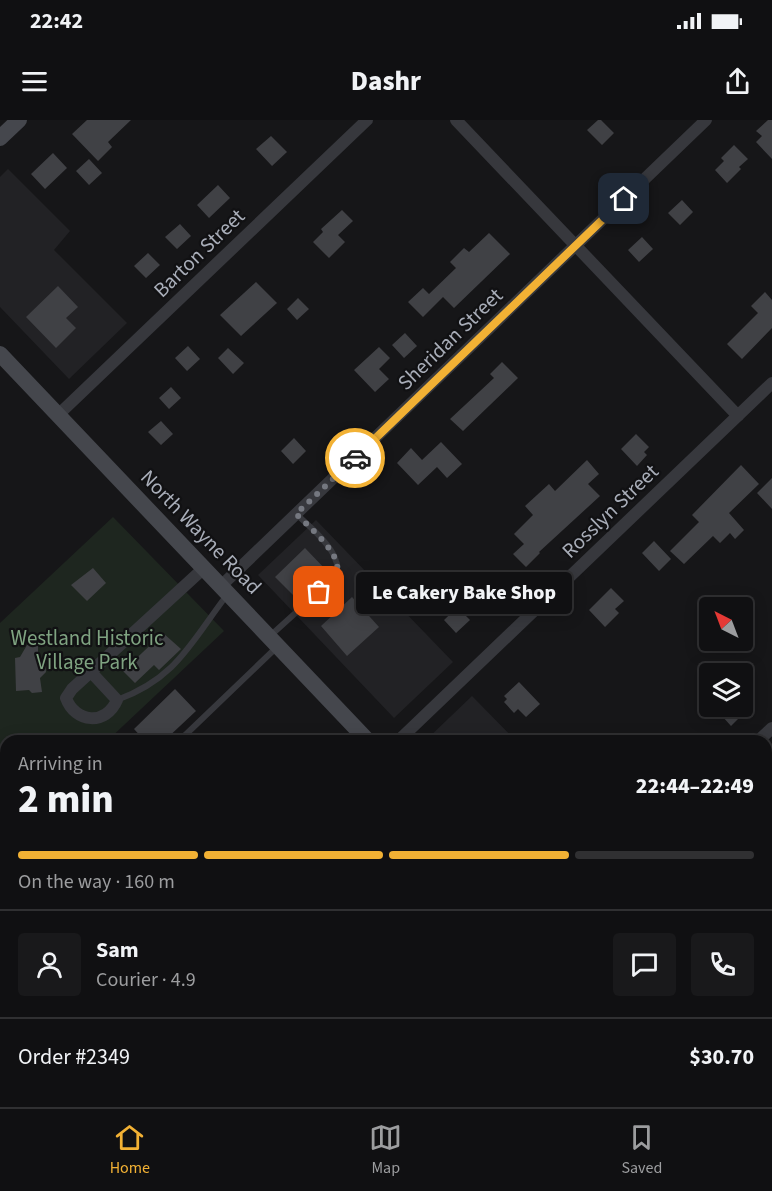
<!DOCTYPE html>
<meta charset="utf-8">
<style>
:root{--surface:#101012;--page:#19191b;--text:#f1f3f6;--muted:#9c9d9f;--line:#303032;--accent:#f2b134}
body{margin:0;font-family:"Source Sans 3",sans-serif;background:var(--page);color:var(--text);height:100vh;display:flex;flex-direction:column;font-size:22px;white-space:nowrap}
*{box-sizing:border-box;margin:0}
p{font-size:20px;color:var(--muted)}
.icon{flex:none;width:33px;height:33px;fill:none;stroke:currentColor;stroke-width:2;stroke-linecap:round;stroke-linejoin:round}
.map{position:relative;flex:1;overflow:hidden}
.panel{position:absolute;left:0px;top:615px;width:772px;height:372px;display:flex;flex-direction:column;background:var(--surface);border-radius:18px 18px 0 0;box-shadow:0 3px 15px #0003,0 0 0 2px var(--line)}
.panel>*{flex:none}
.needle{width:39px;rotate:318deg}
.controls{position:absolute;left:699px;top:477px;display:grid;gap:12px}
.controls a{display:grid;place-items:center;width:54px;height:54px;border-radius:6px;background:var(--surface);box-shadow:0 3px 15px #0003,0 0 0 2px var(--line);font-size:30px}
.pin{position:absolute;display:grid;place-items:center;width:51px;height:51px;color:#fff;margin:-26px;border-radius:12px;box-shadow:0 3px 9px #0006}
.courier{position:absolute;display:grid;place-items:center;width:60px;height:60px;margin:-30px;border:4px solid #f2b134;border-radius:50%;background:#fff;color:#222;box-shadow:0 2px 8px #0007}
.bubble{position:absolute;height:42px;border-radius:6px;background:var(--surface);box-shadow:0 3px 15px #0003,0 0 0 2px var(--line);font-size:20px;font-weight:800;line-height:42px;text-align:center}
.headline em{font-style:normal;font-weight:800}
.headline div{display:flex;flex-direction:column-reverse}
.headline{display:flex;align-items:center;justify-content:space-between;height:102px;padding:0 18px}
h1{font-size:39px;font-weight:800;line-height:45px}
.bar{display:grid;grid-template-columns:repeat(4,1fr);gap:9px 6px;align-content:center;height:72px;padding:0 18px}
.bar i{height:8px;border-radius:4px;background:var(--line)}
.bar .current{background:var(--accent)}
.bar p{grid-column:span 4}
.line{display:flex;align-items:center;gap:15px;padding:0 18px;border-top:2px solid var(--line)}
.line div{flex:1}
.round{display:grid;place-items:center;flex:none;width:63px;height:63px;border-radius:6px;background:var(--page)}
.status{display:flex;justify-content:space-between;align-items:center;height:42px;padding:0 30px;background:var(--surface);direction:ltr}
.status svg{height:16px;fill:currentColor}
header{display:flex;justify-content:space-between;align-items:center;height:78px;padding:0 18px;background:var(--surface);font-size:27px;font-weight:800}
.dock{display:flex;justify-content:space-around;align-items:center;height:84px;border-top:2px solid var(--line);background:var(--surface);font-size:16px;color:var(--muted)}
.dock a{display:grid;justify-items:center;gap:3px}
.dock .current{color:var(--accent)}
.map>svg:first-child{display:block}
.built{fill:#222225}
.green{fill:#1e261f}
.building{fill:#404145}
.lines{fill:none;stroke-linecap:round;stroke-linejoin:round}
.lane{stroke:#37383d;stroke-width:6}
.street{stroke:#37383d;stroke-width:12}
.secondary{stroke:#45474d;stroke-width:16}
.done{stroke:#757880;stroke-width:6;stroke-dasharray:0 10.8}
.route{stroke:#f2b134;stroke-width:8}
.labels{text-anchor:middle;stroke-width:4.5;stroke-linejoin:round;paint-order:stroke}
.street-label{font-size:21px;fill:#a8adb8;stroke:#111113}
.park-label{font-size:21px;fill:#7fa381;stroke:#111113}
</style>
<div class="status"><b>22:42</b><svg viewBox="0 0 49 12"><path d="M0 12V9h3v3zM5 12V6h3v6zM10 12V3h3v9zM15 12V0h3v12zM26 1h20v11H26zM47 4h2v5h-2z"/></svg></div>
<header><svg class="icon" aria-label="menu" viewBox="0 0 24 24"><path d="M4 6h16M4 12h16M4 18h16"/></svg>Dashr<svg class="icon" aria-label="share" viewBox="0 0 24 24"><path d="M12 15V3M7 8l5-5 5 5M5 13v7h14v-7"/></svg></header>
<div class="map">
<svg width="772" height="987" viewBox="0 0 772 987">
<rect width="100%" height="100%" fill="#161618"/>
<path class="built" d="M8,49L70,111L54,130L127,203L69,259L0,187V57Z
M316,400L453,542L394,598L258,455Z
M472,576L516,621H425Z
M772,929V987H755L749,981H766L767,935Z
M548,981H668L673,987H554Z"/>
<path class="green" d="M113,397L224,511L107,621H6V813L0,818V503Z"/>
<path class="building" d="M87,0H131L108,22L112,27L98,41L72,14Z
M598,0H601L614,13L602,25L587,10Z
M768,0H772V39L756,22L762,16L756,11Z
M271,16L287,32L272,46L256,29Z
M734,25L748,39L739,47L741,49L727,63L715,50L724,41L721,38Z
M53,33L67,48L45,69L31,54Z
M89,39L102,53L89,65L76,51Z
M218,65L230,78L209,98L197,85Z
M682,80L693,92L680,105L668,93Z
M342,90L353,101L338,115L345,122L329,138L313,122L323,112L321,109Z
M180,104L191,116L177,129L165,117Z
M489,113L510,134L454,188L443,177L423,197L408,182L423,168L429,174L456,148L450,142L464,128L469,132Z
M642,117L653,129L639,142L628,130Z
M148,133L160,145L146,158L134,146Z
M256,162L277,183L241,216L220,195Z
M58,166L78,187L66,198L76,208L56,228L26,197Z
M765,172L772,180V208L742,239L727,224L758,193L751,186Z
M298,178L309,189L297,200L287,189Z
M405,213L417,226L404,238L392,225Z
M188,226L200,239L187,251L175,238Z
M379,227L390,238L379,249L389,259L375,272L354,250Z
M228,228L244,243L233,254L218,238Z
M502,242L518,258L463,311L450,299L494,258L490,254Z
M171,267L181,278L169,289L159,278Z
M161,301L173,314L161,325L148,312Z
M636,314L649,327L644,332L647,335L637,346L621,329Z
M294,318L306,331L293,344L281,331Z
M441,322L462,344L447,358L437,347L418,365L397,343L411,328L422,340Z
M587,340L599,354L588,364L600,376L539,432L540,433L526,447L513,434L524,424L514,414L533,395L525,386L549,364L555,371Z
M741,345L759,364L729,393L744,410L735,419L730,413L720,423L713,416L684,444L670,431L699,402L692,395Z
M772,358V389L757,373Z
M654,421L671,439L659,451L642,433Z
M305,428L328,452L298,480L275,457Z
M93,448L106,463L87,481L71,465Z
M477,458L491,472L466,496L470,500L456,513L444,500L465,480L460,474Z
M611,468L624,481L615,489L619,493L605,507L589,490Z
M352,477L379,507L347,536L321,506Z
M163,513L181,529L159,550L154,545L135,563L123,551Z
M38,523V536L45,543L46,552L40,558L42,572L32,573L29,570L16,571L15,538L20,537L27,525Z
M519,562L540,584L526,597L518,589L514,593L504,582L507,579L504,576Z
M175,569L196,591L164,621H145L134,609Z
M713,586H751L731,606Z"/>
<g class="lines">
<path class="lane" d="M270,516L333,459C336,453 339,447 336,441C332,425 308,405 296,394
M117,580C177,558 191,522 227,475
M179,621L278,526
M570,987L576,981"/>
<path class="street" d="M456,0L738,296
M58,295L367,0
M221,466L706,0
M91,552L117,580C106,606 75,603 66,578L72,569L204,448
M398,621L772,263
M758,621L772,608
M766,921L772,916
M0,927L6,934
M51,981L57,987
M378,981L384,987
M362,987L368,981"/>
<path class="secondary" d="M0,18L19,0
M0,234L368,621
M705,981L711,987"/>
</g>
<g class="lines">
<path class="done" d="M319,472C325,467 335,460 337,451C341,433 308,406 296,394L355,338"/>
<path class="route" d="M355,338L624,79"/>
</g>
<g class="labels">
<g class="street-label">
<text transform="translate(199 133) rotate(-44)" y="7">Barton Street</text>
<text transform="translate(450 219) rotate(-44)" y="7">Sheridan Street</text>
<text transform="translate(610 391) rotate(-44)" y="7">Rosslyn Street</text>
<text transform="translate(201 412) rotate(46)" y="7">North Wayne Road</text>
</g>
<g class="park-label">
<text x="87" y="525">Westland Historic<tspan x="87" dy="24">Village Park</tspan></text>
</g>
</g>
</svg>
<div class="controls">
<a><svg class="needle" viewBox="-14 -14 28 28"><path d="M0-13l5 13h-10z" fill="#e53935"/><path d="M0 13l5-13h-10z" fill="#9c9d9f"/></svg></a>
<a><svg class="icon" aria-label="layers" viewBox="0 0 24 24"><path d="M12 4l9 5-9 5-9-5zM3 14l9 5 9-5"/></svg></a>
</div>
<div class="pin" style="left:319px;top:472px;background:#ea580c"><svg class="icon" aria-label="bag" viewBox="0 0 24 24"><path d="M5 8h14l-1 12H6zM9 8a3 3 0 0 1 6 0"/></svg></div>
<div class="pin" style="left:624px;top:79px;background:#1f2937"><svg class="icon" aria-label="home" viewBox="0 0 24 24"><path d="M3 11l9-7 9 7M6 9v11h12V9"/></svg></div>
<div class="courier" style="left:355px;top:338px"><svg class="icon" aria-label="car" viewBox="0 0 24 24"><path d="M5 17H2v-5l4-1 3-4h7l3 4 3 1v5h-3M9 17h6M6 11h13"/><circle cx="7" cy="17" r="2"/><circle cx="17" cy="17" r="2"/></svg></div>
<div class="bubble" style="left:356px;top:452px;width:216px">Le Cakery Bake Shop</div>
<section class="panel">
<div class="headline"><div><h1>2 min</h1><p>Arriving in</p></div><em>22:44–22:49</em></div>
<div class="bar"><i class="current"></i><i class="current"></i><i class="current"></i><i></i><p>On the way · 160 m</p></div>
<div class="line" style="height:108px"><a class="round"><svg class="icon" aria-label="person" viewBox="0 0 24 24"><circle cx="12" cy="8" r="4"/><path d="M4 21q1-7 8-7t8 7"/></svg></a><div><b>Sam</b><p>Courier · 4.9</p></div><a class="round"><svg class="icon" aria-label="chat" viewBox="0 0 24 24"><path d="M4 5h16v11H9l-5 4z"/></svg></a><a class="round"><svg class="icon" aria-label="phone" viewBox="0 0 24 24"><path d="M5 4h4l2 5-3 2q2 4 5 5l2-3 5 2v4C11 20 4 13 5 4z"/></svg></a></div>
<div class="line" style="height:78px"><div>Order #2349</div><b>$30.70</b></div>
</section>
</div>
<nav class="dock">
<a class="current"><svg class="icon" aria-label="home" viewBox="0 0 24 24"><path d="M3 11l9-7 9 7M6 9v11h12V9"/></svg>Home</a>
<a><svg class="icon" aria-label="map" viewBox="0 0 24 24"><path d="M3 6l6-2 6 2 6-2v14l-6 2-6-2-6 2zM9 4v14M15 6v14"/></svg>Map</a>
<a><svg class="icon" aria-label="saved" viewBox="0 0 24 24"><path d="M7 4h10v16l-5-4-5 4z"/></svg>Saved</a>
</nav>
